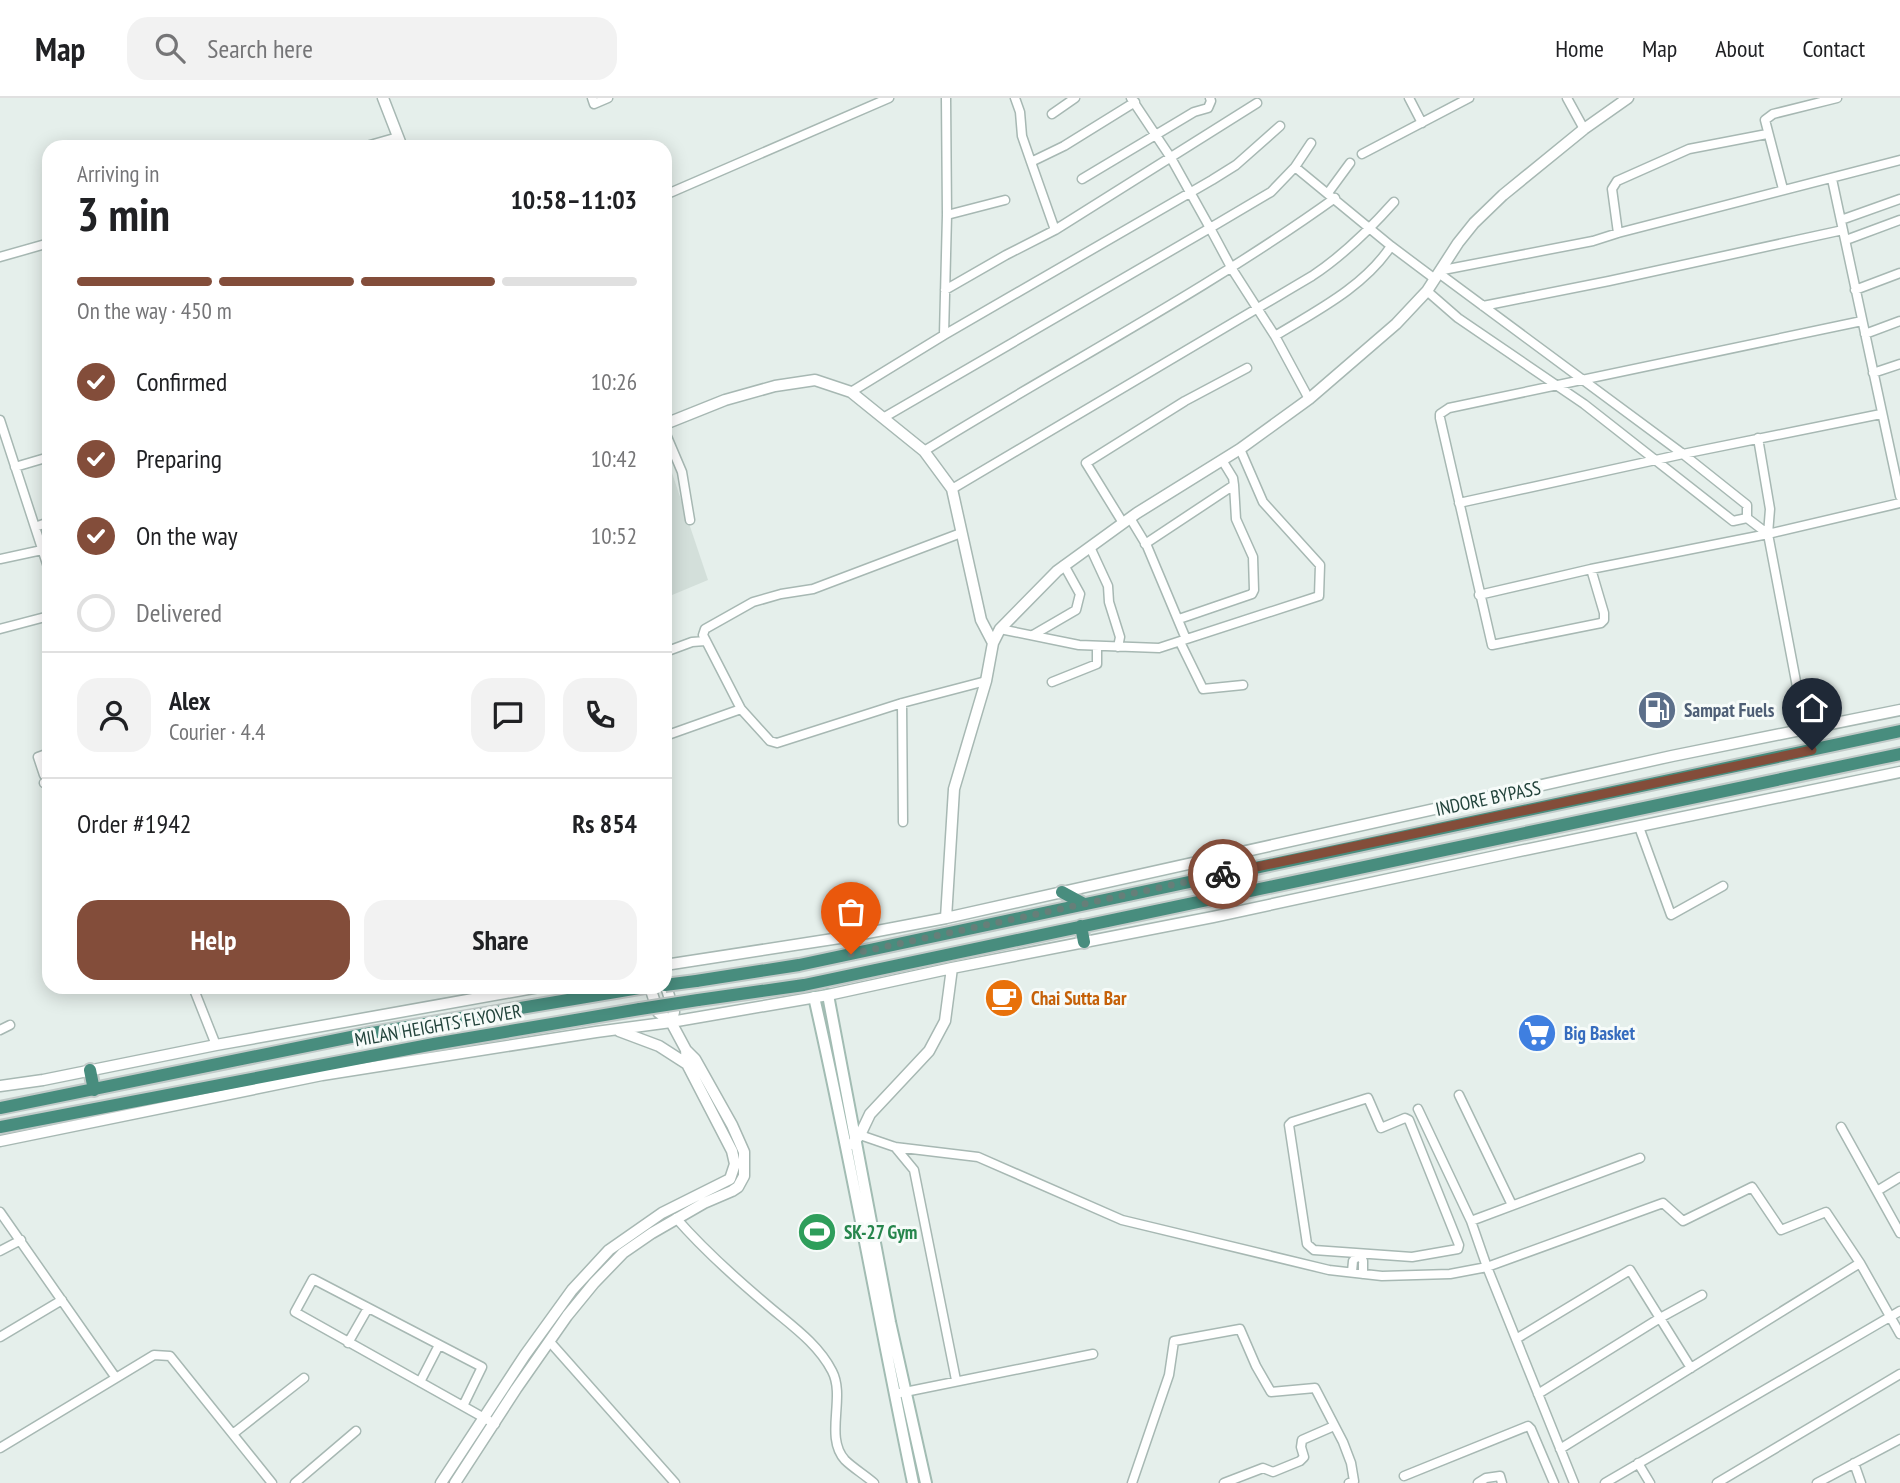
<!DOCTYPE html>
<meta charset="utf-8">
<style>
:root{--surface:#fff;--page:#f2f2f2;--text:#202124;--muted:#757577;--line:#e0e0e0;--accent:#834d3a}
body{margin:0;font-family:"PT Sans Narrow",sans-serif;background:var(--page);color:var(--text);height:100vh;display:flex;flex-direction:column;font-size:26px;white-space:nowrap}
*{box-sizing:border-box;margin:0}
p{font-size:23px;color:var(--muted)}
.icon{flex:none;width:38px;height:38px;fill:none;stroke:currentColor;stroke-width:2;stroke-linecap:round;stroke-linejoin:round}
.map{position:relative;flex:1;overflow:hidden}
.details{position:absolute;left:42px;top:42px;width:630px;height:854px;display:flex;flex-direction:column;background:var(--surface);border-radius:21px;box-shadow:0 4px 18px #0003}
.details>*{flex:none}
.pin{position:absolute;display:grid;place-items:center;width:60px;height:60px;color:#fff;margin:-72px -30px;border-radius:50% 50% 50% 0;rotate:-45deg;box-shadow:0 0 7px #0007}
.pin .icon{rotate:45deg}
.courier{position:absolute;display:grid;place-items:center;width:70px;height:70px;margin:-35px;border:5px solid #834d3a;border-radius:50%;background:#fff;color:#222;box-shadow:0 2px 9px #0007}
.overview em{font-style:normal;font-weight:700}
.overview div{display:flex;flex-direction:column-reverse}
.overview{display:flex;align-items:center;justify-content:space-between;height:119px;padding:0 35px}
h1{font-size:46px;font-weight:700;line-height:52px}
.bar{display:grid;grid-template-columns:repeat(4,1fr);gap:10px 7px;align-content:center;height:84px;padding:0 35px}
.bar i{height:9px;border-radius:5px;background:var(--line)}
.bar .active{background:var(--accent)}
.bar p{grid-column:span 4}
.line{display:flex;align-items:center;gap:18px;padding:0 35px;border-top:2px solid var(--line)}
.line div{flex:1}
.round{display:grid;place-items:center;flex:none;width:74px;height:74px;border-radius:21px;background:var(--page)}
ol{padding:0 35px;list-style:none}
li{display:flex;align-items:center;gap:21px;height:77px}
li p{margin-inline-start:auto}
li .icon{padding:7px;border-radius:50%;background:var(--accent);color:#fff;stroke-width:4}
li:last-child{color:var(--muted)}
li i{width:38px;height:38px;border:4px solid var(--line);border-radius:50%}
.cta{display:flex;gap:14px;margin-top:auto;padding:14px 35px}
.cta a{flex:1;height:80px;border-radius:21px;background:var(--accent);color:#fff;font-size:28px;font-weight:700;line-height:80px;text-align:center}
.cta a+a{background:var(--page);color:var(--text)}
header{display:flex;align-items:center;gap:42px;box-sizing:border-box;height:98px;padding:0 35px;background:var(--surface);border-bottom:2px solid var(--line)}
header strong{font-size:33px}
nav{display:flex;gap:38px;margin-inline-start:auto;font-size:24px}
.search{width:490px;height:63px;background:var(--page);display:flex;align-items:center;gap:18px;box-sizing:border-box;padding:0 24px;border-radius:21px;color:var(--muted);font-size:26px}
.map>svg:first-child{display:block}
.built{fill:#d3dfda}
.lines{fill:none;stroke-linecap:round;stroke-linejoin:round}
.minor-casing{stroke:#a7b8b3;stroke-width:11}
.tertiary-casing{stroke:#a7b8b3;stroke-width:13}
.secondary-casing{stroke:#a2bcb3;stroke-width:14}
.trunk-casing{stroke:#c1cac8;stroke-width:16}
.minor{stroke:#fff;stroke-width:8}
.tertiary{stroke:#fff;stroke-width:10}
.secondary{stroke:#fff;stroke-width:10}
.trunk{stroke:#488d7e;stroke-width:12}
.trunk-bridge-casing{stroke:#c1cac8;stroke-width:16;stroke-linecap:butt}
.trunk-bridge{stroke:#488d7e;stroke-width:12}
.done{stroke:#667f79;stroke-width:7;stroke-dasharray:0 12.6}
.route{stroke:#834d3a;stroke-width:9}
.labels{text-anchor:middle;stroke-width:6;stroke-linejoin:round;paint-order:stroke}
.service-label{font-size:19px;font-weight:bold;fill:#4e5e75;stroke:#f6fbf9;text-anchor:start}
.street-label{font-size:19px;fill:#22433b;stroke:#f6fbf9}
.food-label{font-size:19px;font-weight:bold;fill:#c56008;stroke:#f6fbf9;text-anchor:start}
.shop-label{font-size:19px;font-weight:bold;fill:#366cbe;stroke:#f6fbf9;text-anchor:start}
.leisure-label{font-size:19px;font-weight:bold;fill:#27864d;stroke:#f6fbf9;text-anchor:start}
</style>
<header>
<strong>Map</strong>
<div class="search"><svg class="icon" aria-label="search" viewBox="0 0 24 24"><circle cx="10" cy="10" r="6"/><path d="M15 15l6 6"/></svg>Search here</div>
<nav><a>Home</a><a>Map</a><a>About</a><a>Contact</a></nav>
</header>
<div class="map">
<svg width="1900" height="1385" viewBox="0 0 1900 1385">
<rect width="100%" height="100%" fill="#e5efeb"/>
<path class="built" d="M665,354L708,482L665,500Z"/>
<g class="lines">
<g class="minor-casing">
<path id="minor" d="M592,0L594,6L608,0
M1015,0L1020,14L1022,38L1031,64
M1131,0L1171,60L1210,130L1271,94L1295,69L1391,148
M1409,0L1422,25
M1567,0L1584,31
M1052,16L1075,0
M363,49L398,39
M1362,56L1469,0
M1295,69L1311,45
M1082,81L1194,14L1208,10L1211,3L1210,0
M1832,81L1900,398
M1783,91L1765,22L1773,16L1837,0
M1328,95L1350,65
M665,97L889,0
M947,117L1005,102
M1841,122L1900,101
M1055,132L1031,64L1064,48L1135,4
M1618,135L1612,91L1617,83L1689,51L1767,36
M1846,142L1900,122
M0,159L49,145
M1443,172L1593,143L1618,135L1900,62
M1440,176L1683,356L1747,407V420
M945,192L1006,157L1055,132L1257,5
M1855,192L1900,175
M1427,193L1458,220L1584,306L1733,423L1747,420
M1483,208L1609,183L1843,132
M1865,236L1900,223
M944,237L1212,82L1236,67L1280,28
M1275,238C1316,213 1364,189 1391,148L1435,181
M1873,275L1900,266
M851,294L944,237L947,117L946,0
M883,320L1210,130L1232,171L1275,238L1309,301
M0,322L49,472
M665,334L682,374L690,422
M924,353C1061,268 1204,194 1335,100
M1222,362L1233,380L1234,387
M15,369L49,359
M952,391L1312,178C1344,157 1369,132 1394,104
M1459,405L1683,356L1881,316
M1130,420L1147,448L1186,541
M1747,420L1768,436L1805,631
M1123,425L1086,365L1185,303L1247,270
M35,429L49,424
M961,435L813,491L781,496L753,504L705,531L703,537L741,611L770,643L777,645L902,605L986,583
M1768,436L1900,405
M1145,446L1234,387L1236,421L1253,459L1254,492L1252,496L1179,521
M1090,449L1108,488L1109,504L1120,539L1118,549
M0,461L42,452
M1591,471L1604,515V522L1601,525L1492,547L1440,320V316L1449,310L1862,223
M1479,497L1591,471L1768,436L1770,411L1758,340
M0,531L49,518
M1000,531L1079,547L1159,550L1319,498L1320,467L1263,404L1240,351
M1033,537L1076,512L1080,496L1064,467
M1180,544L1203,591L1243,587
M665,554L692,544L705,543
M1052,584L1097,566V548
M902,605L903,724
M665,638L741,611
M44,677L38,659L49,655
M44,685L49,684
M1639,729L1671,817L1723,788
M193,889L216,947
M0,932L10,927
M1459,997L1512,1107
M1368,1000L1381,1030L1405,1020L1409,1022L1459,1147L1458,1151L1412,1159L1314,1152L1307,1146L1289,1027L1292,1024Z
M1418,1011L1471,1123L1487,1169L1574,1385
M1841,1029L1900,1135
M860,1037L895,1049L978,1059L1122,1122L1329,1172L1382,1178L1450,1176L1487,1169L1663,1105L1683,1123L1752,1089L1781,1132L1826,1114L1860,1165L1900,1236
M895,1049L914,1072L956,1282
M1877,1093L1900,1079
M0,1114L116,1280L154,1257L170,1258L272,1385
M676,1120C703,1151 733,1178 765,1205C789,1226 817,1244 832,1273C846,1299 824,1339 845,1362C853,1370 865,1377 874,1385
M1471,1123L1640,1060
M0,1153L21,1142
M1352,1174L1353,1163L1359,1156L1363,1163V1176
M0,1239L62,1202
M1516,1241L1630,1172L1691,1270
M550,1244L675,1385
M348,1245L368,1210
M420,1284L439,1247
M900,1295L1093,1256
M1538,1296L1660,1220L1702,1197
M463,1308L482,1269L313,1181L295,1214L495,1326
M234,1335L304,1280
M0,1350L116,1280
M1560,1351L1860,1165
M1638,1365L1650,1385
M1854,1365L1861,1385
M1404,1378L1528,1328L1531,1331L1554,1385
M295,1385L356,1333
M1132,1385L1169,1277L1174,1243L1240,1231L1256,1268L1271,1294L1315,1290L1343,1344L1351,1365L1354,1383L1349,1385
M1224,1385L1263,1370L1273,1374L1300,1363L1304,1359L1301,1349L1302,1342L1334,1328
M1478,1385L1486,1380L1500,1378L1502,1385
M1605,1385L1900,1213
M1717,1385L1900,1276
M1817,1385L1900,1341"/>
</g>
<g class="tertiary-casing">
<path id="tertiary" d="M383,0L402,49
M665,326L725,302L775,288L815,282L851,294L924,353L952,391L981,522L993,545
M946,820L954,691L986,583L993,545L1000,531L1057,473L1137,415L1240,351L1309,301L1396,226L1427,193L1458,145L1474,125L1503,97L1584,31L1628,0
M665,867L846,839L946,820L1672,658L1900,612
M665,885L674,914L671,924
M619,933L659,948L687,966
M0,988L43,982L216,947L539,889
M0,1043L322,977L596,934L671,924L828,897L952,870L1213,819L1510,755L1900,674
M852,1046L860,1037L870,1016L929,953L945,923L952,870
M441,1385L525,1257L572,1192L609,1152L662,1115L730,1081L735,1066L732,1053L687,966L686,952
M455,1385L516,1291L567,1218L594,1185L623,1155L652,1135L704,1105L732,1093L738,1089L744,1078V1054L732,1027L695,961L686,952L671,924L658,914L650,889"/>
</g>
<g class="secondary-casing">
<path id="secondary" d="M828,897L890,1224L926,1385
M814,899C851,1060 879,1223 913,1385"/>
</g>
<g class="trunk-casing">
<path id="trunk" d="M1062,794L1084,806
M1081,828L1084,844
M696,883L799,867L1900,633
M698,902L804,887L1900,656
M90,972L94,992
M0,1010L366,936L645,889
M0,1029L434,946L640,911"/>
</g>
<use href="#minor" class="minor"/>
<use href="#tertiary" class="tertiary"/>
<use href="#secondary" class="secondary"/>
<use href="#trunk" class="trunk"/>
<g class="trunk-bridge-casing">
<path id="trunk-bridge" d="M665,887L696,883
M640,911L698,902"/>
</g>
<use href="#trunk-bridge" class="trunk-bridge"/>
</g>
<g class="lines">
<path class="done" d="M851,856L1223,776"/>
<path class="route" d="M1223,776L1812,652"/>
</g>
<defs>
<g id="fuel-disc" transform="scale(2.0125)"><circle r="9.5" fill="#5c6f8a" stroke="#f6fbf9"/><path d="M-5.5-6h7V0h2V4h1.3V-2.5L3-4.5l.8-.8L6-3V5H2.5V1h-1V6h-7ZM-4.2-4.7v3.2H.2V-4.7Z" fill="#fff"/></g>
<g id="cafe-disc" transform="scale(2.0125)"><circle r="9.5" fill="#e8710a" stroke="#f6fbf9"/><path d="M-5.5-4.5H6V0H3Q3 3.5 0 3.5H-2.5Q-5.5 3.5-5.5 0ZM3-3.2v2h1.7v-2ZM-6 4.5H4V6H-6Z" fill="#fff"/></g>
<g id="supermarket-disc" transform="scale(2.0125)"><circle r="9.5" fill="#3f7fe0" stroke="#f6fbf9"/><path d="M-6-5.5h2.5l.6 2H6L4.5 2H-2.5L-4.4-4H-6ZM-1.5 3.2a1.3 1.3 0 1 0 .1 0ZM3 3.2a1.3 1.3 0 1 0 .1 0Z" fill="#fff"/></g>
<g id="stadium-disc" transform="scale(2.0125)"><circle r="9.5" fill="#2e9e5b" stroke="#f6fbf9"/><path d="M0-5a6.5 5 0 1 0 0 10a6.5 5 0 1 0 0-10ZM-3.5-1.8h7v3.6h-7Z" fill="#fff"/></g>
</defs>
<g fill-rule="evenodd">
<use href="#fuel-disc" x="1657" y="612"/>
<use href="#cafe-disc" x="1004" y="900"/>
<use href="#supermarket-disc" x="1537" y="935"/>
<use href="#stadium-disc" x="817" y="1134"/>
</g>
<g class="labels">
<g class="service-label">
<text x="1684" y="619">Sampat Fuels</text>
</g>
<g class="street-label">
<text transform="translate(1488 700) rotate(-12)" y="7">INDORE BYPASS</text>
<text transform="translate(438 927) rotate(-10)" y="7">MILAN HEIGHTS FLYOVER</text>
</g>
<g class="food-label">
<text x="1031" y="907">Chai Sutta Bar</text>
</g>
<g class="shop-label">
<text x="1564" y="942">Big Basket</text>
</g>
<g class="leisure-label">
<text x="844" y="1141">SK-27 Gym</text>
</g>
</g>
</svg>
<div class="pin" style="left:851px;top:856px;background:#ea580c"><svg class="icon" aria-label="bag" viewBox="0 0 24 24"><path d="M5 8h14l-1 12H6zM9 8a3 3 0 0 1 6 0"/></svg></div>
<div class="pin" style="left:1812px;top:652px;background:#1f2937"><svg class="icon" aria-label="home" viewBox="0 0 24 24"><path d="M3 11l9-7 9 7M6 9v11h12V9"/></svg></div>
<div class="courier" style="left:1223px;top:776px"><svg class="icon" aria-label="bike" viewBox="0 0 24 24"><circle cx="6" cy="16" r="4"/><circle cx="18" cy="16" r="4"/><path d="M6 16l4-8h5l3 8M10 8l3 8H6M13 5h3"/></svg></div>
<section class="details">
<div class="overview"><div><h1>3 min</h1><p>Arriving in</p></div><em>10:58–11:03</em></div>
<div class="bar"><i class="active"></i><i class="active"></i><i class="active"></i><i></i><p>On the way · 450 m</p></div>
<ol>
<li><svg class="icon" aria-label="check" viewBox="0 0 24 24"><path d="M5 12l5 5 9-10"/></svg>Confirmed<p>10:26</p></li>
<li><svg class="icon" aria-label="check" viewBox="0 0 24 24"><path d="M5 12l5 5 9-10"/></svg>Preparing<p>10:42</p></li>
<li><svg class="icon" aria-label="check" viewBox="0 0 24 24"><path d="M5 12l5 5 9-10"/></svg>On the way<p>10:52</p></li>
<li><i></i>Delivered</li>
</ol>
<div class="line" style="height:126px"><a class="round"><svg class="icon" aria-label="person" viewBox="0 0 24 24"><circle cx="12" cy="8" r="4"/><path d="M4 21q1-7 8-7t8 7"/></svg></a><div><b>Alex</b><p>Courier · 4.4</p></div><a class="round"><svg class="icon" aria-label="chat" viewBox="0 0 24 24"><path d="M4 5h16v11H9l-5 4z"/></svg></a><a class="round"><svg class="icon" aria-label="phone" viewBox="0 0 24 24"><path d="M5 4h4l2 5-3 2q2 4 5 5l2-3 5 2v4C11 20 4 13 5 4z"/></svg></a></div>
<div class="line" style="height:91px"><div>Order #1942</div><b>Rs 854</b></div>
<div class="cta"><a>Help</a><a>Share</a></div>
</section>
</div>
